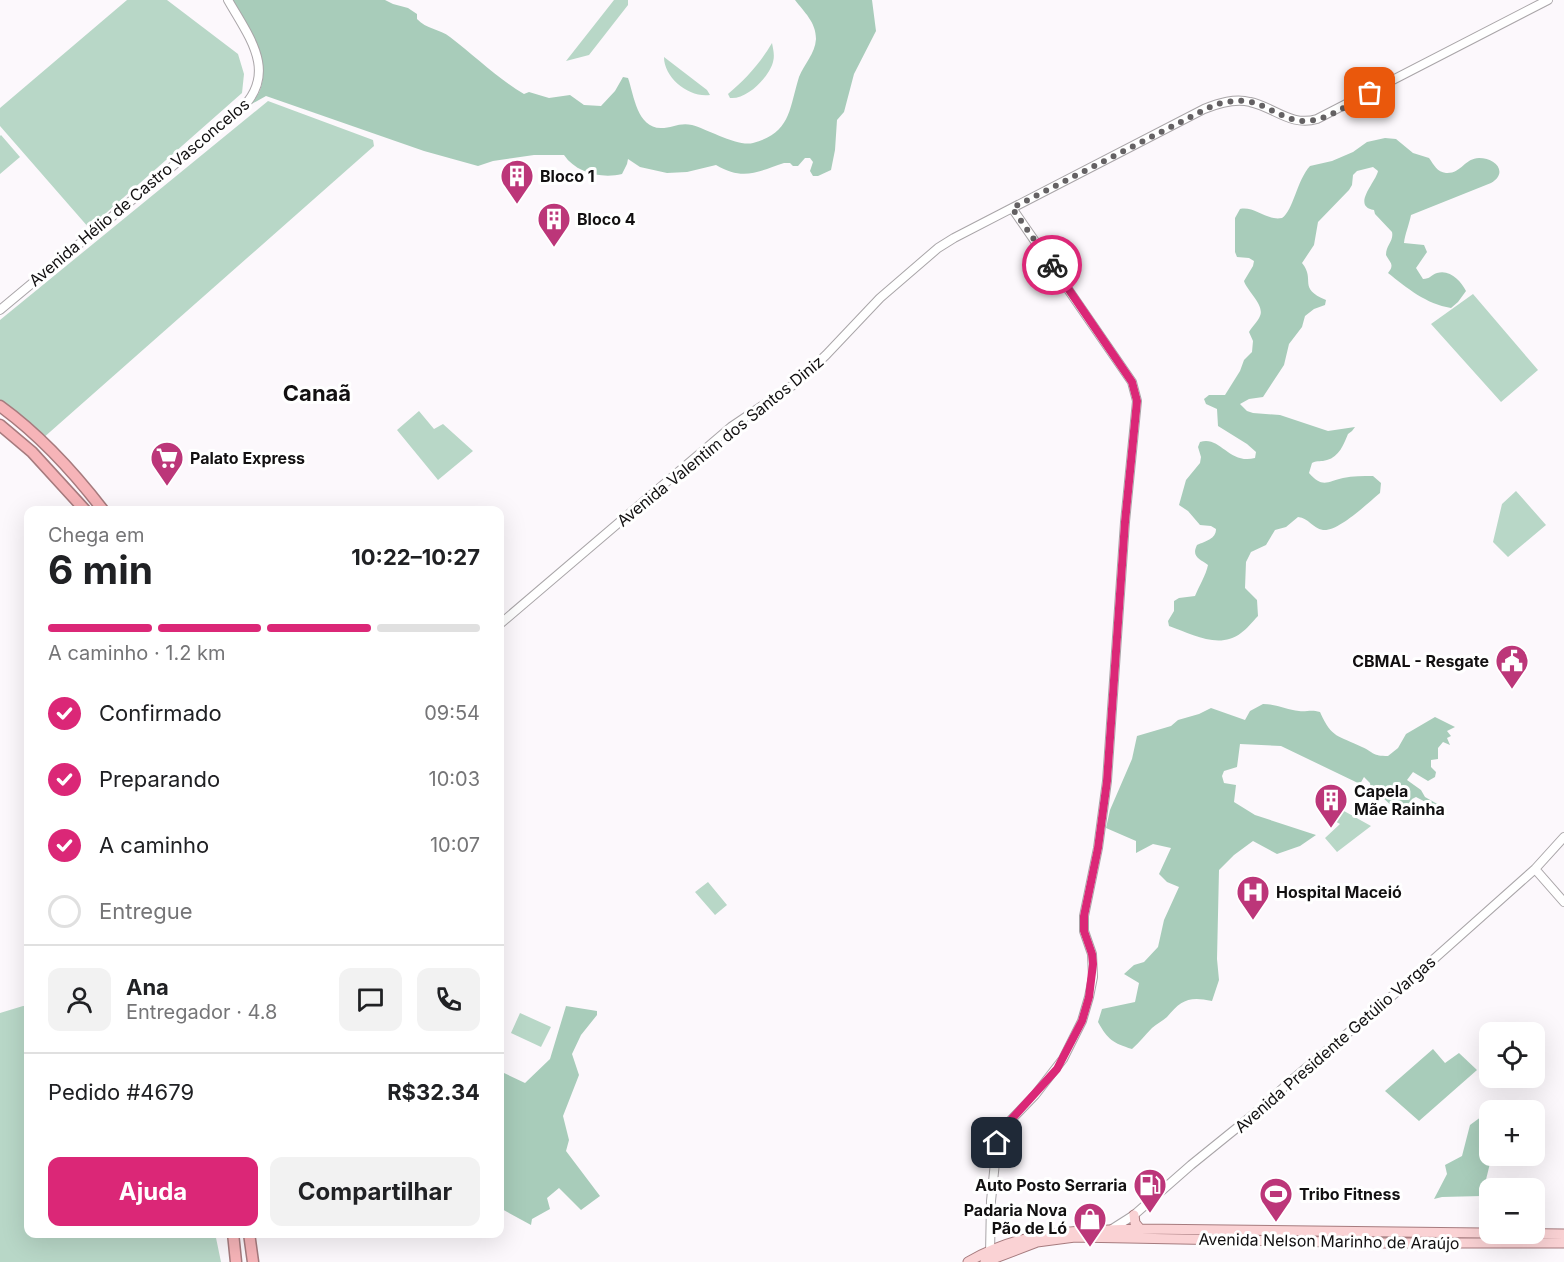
<!DOCTYPE html>
<html lang="pt">
<meta charset="utf-8">
<style>
:root{--surface:#fff;--page:#f2f2f2;--text:#202124;--muted:#757577;--line:#e0e0e0;--accent:#db2777}
body{margin:0;font-family:Inter,sans-serif;background:var(--page);color:var(--text);height:100vh;display:flex;flex-direction:column;font-size:22px;white-space:nowrap}
*{box-sizing:border-box;margin:0}
p{font-size:20px;color:var(--muted)}
.icon{flex:none;width:33px;height:33px;fill:none;stroke:currentColor;stroke-width:2;stroke-linecap:round;stroke-linejoin:round}
.map{position:relative;flex:1;overflow:hidden}
.panel{position:absolute;left:24px;top:506px;width:480px;height:732px;display:flex;flex-direction:column;background:var(--surface);border-radius:12px;box-shadow:0 6px 24px #0002}
.panel>*{flex:none}
.tools{position:absolute;left:1479px;top:1022px;display:grid;gap:12px}
.tools a{display:grid;place-items:center;width:66px;height:66px;border-radius:12px;background:var(--surface);box-shadow:0 6px 24px #0002;font-size:30px}
.pin{position:absolute;display:grid;place-items:center;width:51px;height:51px;color:#fff;margin:-26px;border-radius:12px;box-shadow:0 3px 9px #0006}
.courier{position:absolute;display:grid;place-items:center;width:60px;height:60px;margin:-30px;border:4px solid #db2777;border-radius:50%;background:#fff;color:#222;box-shadow:0 2px 8px #0007}
.overview em{font-style:normal;font-weight:700}
.overview div{display:flex;flex-direction:column-reverse}
.overview{display:flex;align-items:center;justify-content:space-between;height:102px;padding:0 24px}
h1{font-size:39px;font-weight:700;line-height:45px}
.bar{display:grid;grid-template-columns:repeat(4,1fr);gap:9px 6px;align-content:center;height:72px;padding:0 24px}
.bar i{height:8px;border-radius:4px;background:var(--line)}
.bar .selected{background:var(--accent)}
.bar p{grid-column:span 4}
.line{display:flex;align-items:center;gap:15px;padding:0 24px;border-top:2px solid var(--line)}
.line div{flex:1}
.round{display:grid;place-items:center;flex:none;width:63px;height:63px;border-radius:12px;background:var(--page)}
ol{padding:0 24px;list-style:none}
li{display:flex;align-items:center;gap:18px;height:66px}
li p{margin-inline-start:auto}
li .icon{padding:6px;border-radius:50%;background:var(--accent);color:#fff;stroke-width:4}
li:last-child{color:var(--muted)}
li i{width:33px;height:33px;border:3px solid var(--line);border-radius:50%}
.button{display:flex;gap:12px;margin-top:auto;padding:12px 24px}
.button a{flex:1;height:69px;border-radius:12px;background:var(--accent);color:#fff;font-size:24px;font-weight:700;line-height:69px;text-align:center}
.button a+a{background:var(--page);color:var(--text)}
.map>svg:first-child{display:block}
.green{fill:#b8d7c7}
.forest{fill:#a8ccba}
.lines{fill:none;stroke-linecap:round;stroke-linejoin:round}
.minor-casing{stroke:#a9a5a8;stroke-width:10}
.major-casing{stroke:#a67b7e;stroke-width:11}
.highway-casing{stroke:#a67b7e;stroke-width:13}
.minor{stroke:#fff;stroke-width:8}
.major{stroke:#fad2d4;stroke-width:9}
.highway{stroke:#f6b4b8;stroke-width:10}
.done{stroke:#646163;stroke-width:6;stroke-dasharray:0 10.8}
.route{stroke:#db2777;stroke-width:8}
.labels{text-anchor:middle;stroke-width:6;stroke-linejoin:round;paint-order:stroke}
.poi-label{font-size:16px;font-weight:bold;fill:#121011;stroke:#fff;text-anchor:start}
.street-label{font-size:16px;fill:#121011;stroke:#fff}
.district-label{font-size:22px;font-weight:bold;fill:#121011;stroke:#fff}
</style>
<div class="map">
<svg width="1564" height="1262" viewBox="0 0 1564 1262">
<rect width="100%" height="100%" fill="#fcf8fc"/>
<path class="green" d="M127,0H167L238,54L244,74L242,93L89,228L0,126V108Z
M614,0H628V5L589,55L566,61Z
M772,43C773,49 775,55 773,62C769,77 747,100 730,98L728,94C746,79 761,62 772,43Z
M664,57L707,90L710,95C689,98 664,78 664,57Z
M268,101L373,140L374,146L42,439L0,405V320Z
M1,135L20,157L0,174V136Z
M1473,294L1538,370L1501,402L1431,324Z
M419,411L434,429L443,424L473,451L438,480L397,430Z
M1516,491L1546,525L1508,557L1493,542L1502,504Z
M1335,806L1371,826L1337,852L1325,838L1340,824L1331,819Z
M708,882L727,905L715,915L695,892Z
M23,1006H28V1233H215L221,1262H0V1013Z
M520,1013L551,1027L541,1047L511,1033Z
M1275,1234L1428,1236L1431,1240L1277,1237Z"/>
<path class="forest" d="M230,0H385L393,4L408,8L417,14V19C426,29 440,29 450,37C475,56 497,78 524,94L529,92L549,98L570,95L584,105L601,106L615,91L623,77L628,78C634,95 637,128 661,128C672,128 680,122 692,125C707,129 738,147 753,143C791,133 789,109 799,77C804,64 815,54 816,39C816,22 804,12 795,0H872L876,31L854,74L844,112L837,120L835,150L831,170L818,176H813L810,171L813,162L810,158H805L798,166H793L790,163H784C757,172 743,181 716,165L687,172L667,173L640,167L628,159L627,164L622,174C602,179 576,173 564,155H534L493,161L478,166L424,151L266,96L248,106C283,77 247,30 230,0Z
M1385,138L1396,139L1413,153L1429,158C1434,165 1437,172 1446,173C1461,174 1465,158 1479,158C1495,158 1509,172 1491,183L1411,215C1409,225 1405,234 1404,243L1424,245L1427,252L1416,268L1423,279C1430,279 1431,275 1437,273C1450,269 1461,281 1466,291L1458,302L1451,308C1426,304 1407,288 1388,273C1395,264 1390,263 1386,255C1386,245 1394,241 1392,232L1375,214L1374,210C1351,206 1376,182 1378,171L1373,167L1357,171L1353,175L1352,185L1349,190L1318,222L1314,245L1302,263C1316,280 1297,288 1326,300L1325,305L1314,309L1305,316L1302,327L1289,344L1284,365L1263,397L1249,399L1240,404L1247,411L1253,413L1280,415L1328,431L1355,427L1352,431L1348,434C1344,444 1339,457 1327,460C1321,462 1318,460 1312,463L1309,473C1322,488 1327,482 1343,478C1353,476 1363,476 1373,476L1381,483L1380,493C1368,503 1338,532 1323,530C1312,528 1309,518 1298,517L1286,527L1275,530L1266,545L1251,552L1246,562L1245,588L1257,600L1258,616C1252,622 1247,629 1241,633C1219,650 1192,634 1169,626L1168,621L1174,611V601L1179,598L1195,596C1199,586 1206,575 1208,565C1200,559 1191,557 1197,545C1206,541 1216,539 1216,529L1211,526L1200,525L1188,511L1179,505L1186,480L1200,463L1201,457L1198,447L1200,442C1220,435 1229,465 1255,458L1256,452L1247,444L1218,426L1217,409L1206,404L1204,399L1209,395H1225L1240,371L1244,360L1252,352L1253,341L1249,332C1252,327 1258,321 1260,316C1265,305 1247,291 1244,281L1253,266L1254,261L1249,258L1237,257L1235,252V218L1240,209C1255,206 1266,221 1282,218C1293,211 1297,180 1310,166L1332,161L1353,152L1367,142Z
M1263,704C1277,704 1287,710 1299,711C1307,712 1311,709 1320,712C1332,739 1338,735 1362,747C1375,753 1372,756 1388,756L1398,748L1406,734L1435,717L1455,727L1447,731L1451,736L1447,738L1450,745L1443,742L1438,748V759L1431,760V767L1436,772L1435,777L1428,781L1413,772L1407,780L1421,790L1425,797L1439,805L1435,807L1416,797L1412,799L1404,815C1391,808 1384,796 1371,789L1370,783L1364,777L1360,784L1281,746L1240,744L1237,767L1224,771L1222,776L1224,783L1236,785L1234,802L1255,815L1316,835L1300,846L1277,854L1253,841L1234,855L1219,870L1217,959L1219,980L1212,1001C1189,996 1181,1000 1167,1017C1163,1021 1156,1024 1152,1028C1145,1035 1140,1042 1132,1049C1113,1043 1108,1040 1098,1022L1102,1009L1135,1002L1139,983L1124,974L1134,965L1144,962L1158,947L1164,920L1179,887L1167,882L1159,874L1171,848L1153,844L1136,853V841L1106,828L1110,810L1132,759L1137,736L1171,726L1178,720L1199,714L1211,708L1245,720L1250,711Z
M566,1006L597,1011V1015L581,1035L572,1054L579,1075L563,1116L569,1140L566,1151L600,1196L581,1210L559,1188L547,1198L550,1209L532,1219L531,1225L500,1208V1063L504,1073L525,1083L550,1059Z
M1433,1049L1445,1063L1459,1053L1477,1070L1419,1121L1385,1091Z
M1489,1111L1490,1155H1492L1482,1196L1442,1197L1434,1199L1447,1174L1445,1165L1462,1156L1470,1125Z"/>
<g class="lines">
<g class="minor-casing">
<path id="minor" d="M0,310L240,110C279,73 249,37 228,0
M500,624L731,427L796,383L826,355L880,298L938,248L954,238L1204,109C1219,103 1235,98 1250,102C1274,107 1291,127 1317,119L1548,0
M1535,869L1564,902
M1112,1229L1134,1215L1191,1165L1259,1110L1294,1078L1398,991L1535,869L1564,837
M990,1254L991,1201L997,1143L1009,1122L1035,1095L1063,1059L1082,1021L1089,997L1093,977L1092,954L1084,931V916L1098,848L1107,781L1125,522L1137,401L1132,382L1012,208"/>
</g>
<g class="major-casing">
<path id="major" d="M1134,1215L1135,1223L1140,1229
M968,1262C1024,1229 1077,1231 1140,1229L1564,1234
M985,1262L1037,1242L1075,1237L1381,1243H1564"/>
</g>
<g class="highway-casing">
<path id="highway" d="M0,406C40,435 73,471 103,510
M0,425L32,452L85,510
M233,1233L236,1262
M249,1233L253,1262"/>
</g>
<use href="#minor" class="minor"/>
<use href="#major" class="major"/>
<use href="#highway" class="highway"/>
</g>
<g class="lines">
<path class="done" d="M1052,265L1012,208L1214,105C1227,101 1242,99 1255,103C1273,109 1288,122 1307,121C1329,120 1351,102 1370,93"/>
<path class="route" d="M997,1143L1009,1122L1057,1069L1082,1021L1089,997L1093,964L1092,954L1084,931V916L1098,848L1107,781L1125,522L1137,401L1132,382L1052,265"/>
</g>
<defs>
<g id="building-pin" transform="scale(1.725)"><path d="M0 17L-7.5 6A9.5 9.5 0 1 1 7.5 6Z" fill="#bc3679" stroke="#fff"/><path d="M-4-6H4V6H1V3H-1V6H-4ZM-2.5-4.3h1.7v1.8h-1.7ZM.8-4.3h1.7v1.8H.8ZM-2.5-1h1.7V.8h-1.7ZM.8-1h1.7V.8H.8Z" fill="#fff"/></g>
<g id="supermarket-pin" transform="scale(1.725)"><path d="M0 17L-7.5 6A9.5 9.5 0 1 1 7.5 6Z" fill="#bc3679" stroke="#fff"/><path d="M-6-5.5h2.5l.6 2H6L4.5 2H-2.5L-4.4-4H-6ZM-1.5 3.2a1.3 1.3 0 1 0 .1 0ZM3 3.2a1.3 1.3 0 1 0 .1 0Z" fill="#fff"/></g>
<g id="civic-pin" transform="scale(1.725)"><path d="M0 17L-7.5 6A9.5 9.5 0 1 1 7.5 6Z" fill="#bc3679" stroke="#fff"/><path d="M-.6-6.5H3V-4.5H.6V-3L4-1V1h2V6H-6V1h2V-1L-.6-3ZM-1.2 2.5V6h2.4V2.5Z" fill="#fff"/></g>
<g id="hospital-pin" transform="scale(1.725)"><path d="M0 17L-7.5 6A9.5 9.5 0 1 1 7.5 6Z" fill="#bc3679" stroke="#fff"/><path d="M-5-5h3v3.5h4V-5h3V5h-3V1.5h-4V5h-3Z" fill="#fff"/></g>
<g id="fuel-pin" transform="scale(1.725)"><path d="M0 17L-7.5 6A9.5 9.5 0 1 1 7.5 6Z" fill="#bc3679" stroke="#fff"/><path d="M-5.5-6h7V0h2V4h1.3V-2.5L3-4.5l.8-.8L6-3V5H2.5V1h-1V6h-7ZM-4.2-4.7v3.2H.2V-4.7Z" fill="#fff"/></g>
<g id="stadium-pin" transform="scale(1.725)"><path d="M0 17L-7.5 6A9.5 9.5 0 1 1 7.5 6Z" fill="#bc3679" stroke="#fff"/><path d="M0-5a6.5 5 0 1 0 0 10a6.5 5 0 1 0 0-10ZM-3.5-1.8h7v3.6h-7Z" fill="#fff"/></g>
<g id="shop-pin" transform="scale(1.725)"><path d="M0 17L-7.5 6A9.5 9.5 0 1 1 7.5 6Z" fill="#bc3679" stroke="#fff"/><path d="M-5-2.5h2.3a2.7 3.5 0 0 1 5.4 0H5L5.5 6h-11ZM-1.5-2.5h3a1.5 2.3 0 0 0-3 0Z" fill="#fff"/></g>
</defs>
<g fill-rule="evenodd">
<use href="#building-pin" x="517" y="176"/>
<use href="#building-pin" x="554" y="219"/>
<use href="#supermarket-pin" x="167" y="458"/>
<use href="#civic-pin" x="1512" y="661"/>
<use href="#building-pin" x="1331" y="800"/>
<use href="#hospital-pin" x="1253" y="892"/>
<use href="#fuel-pin" x="1150" y="1185"/>
<use href="#stadium-pin" x="1276" y="1194"/>
<use href="#shop-pin" x="1090" y="1219"/>
</g>
<g class="labels">
<g class="poi-label">
<text x="540" y="182">Bloco 1</text>
<text x="577" y="225">Bloco 4</text>
<text x="190" y="464">Palato Express</text>
<text x="1489" y="667" text-anchor="end">CBMAL - Resgate</text>
<text x="1354" y="797">Capela<tspan x="1354" dy="18">Mãe Rainha</tspan></text>
<text x="1276" y="898">Hospital Maceió</text>
<text x="1127" y="1191" text-anchor="end">Auto Posto Serraria</text>
<text x="1299" y="1200">Tribo Fitness</text>
<text x="1067" y="1216" text-anchor="end">Padaria Nova<tspan x="1067" dy="18">Pão de Ló</tspan></text>
</g>
<g class="street-label">
<text transform="translate(139 192) rotate(-40)" y="6">Avenida Hélio de Castro Vasconcelos</text>
<text transform="translate(720 441) rotate(-39)" y="6">Avenida Valentim dos Santos Diniz</text>
<text transform="translate(1335 1044) rotate(-41)" y="6">Avenida Presidente Getúlio Vargas</text>
<text transform="translate(1329 1241) rotate(1)" y="6">Avenida Nelson Marinho de Araújo</text>
</g>
<g class="district-label">
<text x="317" y="401">Canaã</text>
</g>
</g>
</svg>
<div class="tools">
<a><svg class="icon" aria-label="locate" viewBox="0 0 24 24"><circle cx="12" cy="12" r="6"/><path d="M12 2v4M12 18v4M2 12h4M18 12h4"/></svg></a>
<a>+</a>
<a>−</a>
</div>
<div class="pin" style="left:1370px;top:93px;background:#ea580c"><svg class="icon" aria-label="bag" viewBox="0 0 24 24"><path d="M5 8h14l-1 12H6zM9 8a3 3 0 0 1 6 0"/></svg></div>
<div class="pin" style="left:997px;top:1143px;background:#1f2937"><svg class="icon" aria-label="home" viewBox="0 0 24 24"><path d="M3 11l9-7 9 7M6 9v11h12V9"/></svg></div>
<div class="courier" style="left:1052px;top:265px"><svg class="icon" aria-label="bike" viewBox="0 0 24 24"><circle cx="6" cy="16" r="4"/><circle cx="18" cy="16" r="4"/><path d="M6 16l4-8h5l3 8M10 8l3 8H6M13 5h3"/></svg></div>
<section class="panel">
<div class="overview"><div><h1>6 min</h1><p>Chega em</p></div><em>10:22–10:27</em></div>
<div class="bar"><i class="selected"></i><i class="selected"></i><i class="selected"></i><i></i><p>A caminho · 1.2 km</p></div>
<ol>
<li><svg class="icon" aria-label="check" viewBox="0 0 24 24"><path d="M5 12l5 5 9-10"/></svg>Confirmado<p>09:54</p></li>
<li><svg class="icon" aria-label="check" viewBox="0 0 24 24"><path d="M5 12l5 5 9-10"/></svg>Preparando<p>10:03</p></li>
<li><svg class="icon" aria-label="check" viewBox="0 0 24 24"><path d="M5 12l5 5 9-10"/></svg>A caminho<p>10:07</p></li>
<li><i></i>Entregue</li>
</ol>
<div class="line" style="height:108px"><a class="round"><svg class="icon" aria-label="person" viewBox="0 0 24 24"><circle cx="12" cy="8" r="4"/><path d="M4 21q1-7 8-7t8 7"/></svg></a><div><b>Ana</b><p>Entregador · 4.8</p></div><a class="round"><svg class="icon" aria-label="chat" viewBox="0 0 24 24"><path d="M4 5h16v11H9l-5 4z"/></svg></a><a class="round"><svg class="icon" aria-label="phone" viewBox="0 0 24 24"><path d="M5 4h4l2 5-3 2q2 4 5 5l2-3 5 2v4C11 20 4 13 5 4z"/></svg></a></div>
<div class="line" style="height:78px"><div>Pedido #4679</div><b>R$32.34</b></div>
<div class="button"><a>Ajuda</a><a>Compartilhar</a></div>
</section>
</div>
